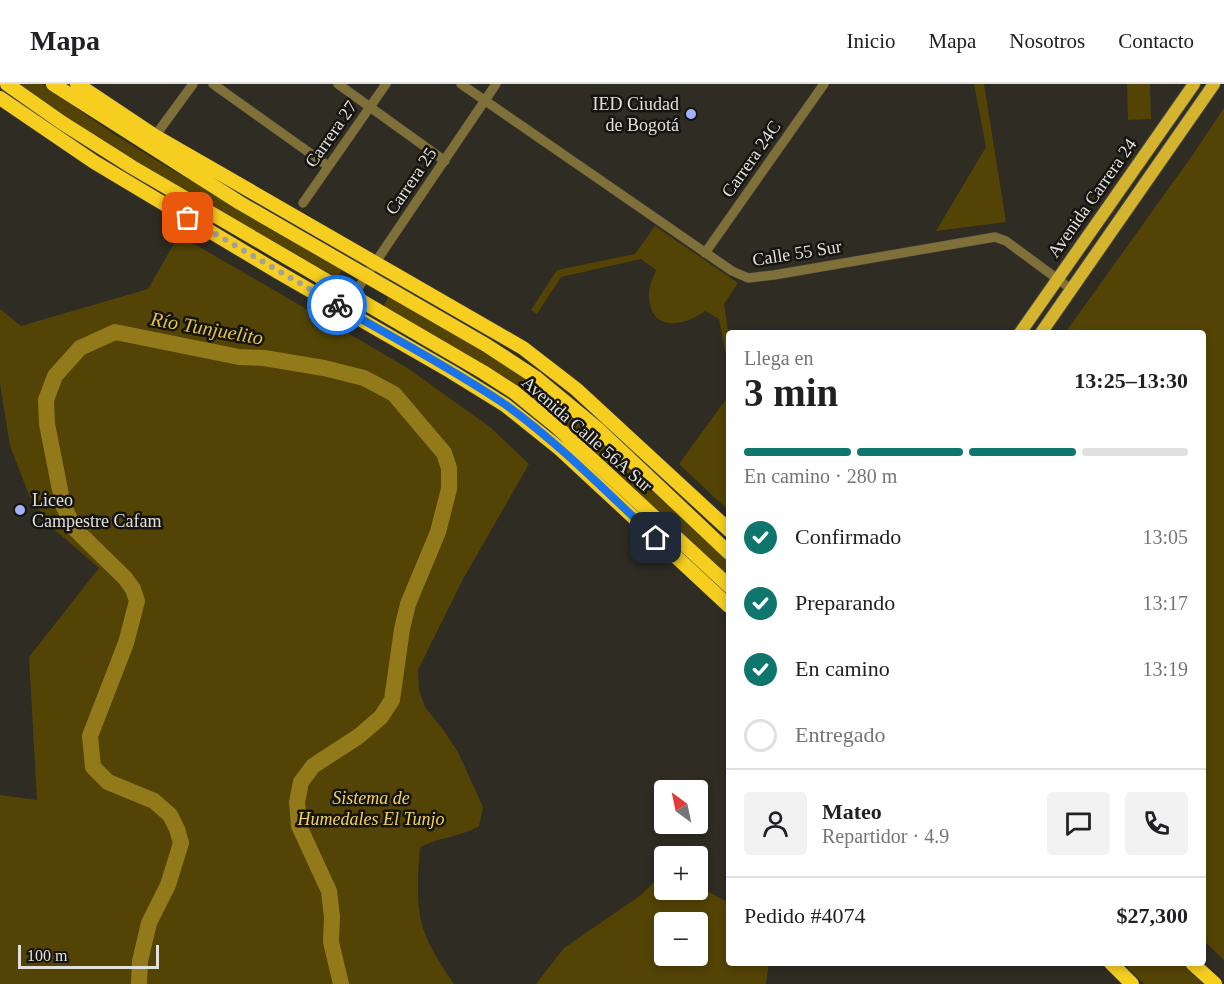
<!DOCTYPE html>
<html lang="es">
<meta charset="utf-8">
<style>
:root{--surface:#fff;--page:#f2f2f2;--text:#202124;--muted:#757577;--line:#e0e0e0;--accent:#0f766e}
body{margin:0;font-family:"Times New Roman",serif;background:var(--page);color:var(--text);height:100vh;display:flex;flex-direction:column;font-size:22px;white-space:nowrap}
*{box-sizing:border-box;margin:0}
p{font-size:20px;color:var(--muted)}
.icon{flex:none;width:33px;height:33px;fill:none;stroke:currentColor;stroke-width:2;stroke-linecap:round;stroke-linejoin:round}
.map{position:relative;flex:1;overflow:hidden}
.sheet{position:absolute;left:726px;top:246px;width:480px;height:636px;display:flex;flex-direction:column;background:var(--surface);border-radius:6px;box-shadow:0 3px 9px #0003}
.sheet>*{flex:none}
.needle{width:39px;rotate:327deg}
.tools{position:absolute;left:654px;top:696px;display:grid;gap:12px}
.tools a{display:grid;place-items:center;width:54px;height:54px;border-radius:6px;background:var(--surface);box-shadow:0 3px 9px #0003;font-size:30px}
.scale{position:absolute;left:18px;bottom:15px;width:141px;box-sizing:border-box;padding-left:6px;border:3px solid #e1e0db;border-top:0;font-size:16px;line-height:21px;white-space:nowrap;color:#e1e0db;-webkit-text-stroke:4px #151410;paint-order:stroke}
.pin{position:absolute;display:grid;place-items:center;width:51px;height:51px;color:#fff;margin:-26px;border-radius:12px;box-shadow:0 3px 9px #0006}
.courier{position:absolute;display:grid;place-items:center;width:60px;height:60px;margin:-30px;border:4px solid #1a73e8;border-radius:50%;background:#fff;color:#222;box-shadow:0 2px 8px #0007}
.overview em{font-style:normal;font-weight:700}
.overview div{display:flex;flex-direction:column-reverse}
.overview{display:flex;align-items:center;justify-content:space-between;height:102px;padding:0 18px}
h1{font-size:39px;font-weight:700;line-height:45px}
.bar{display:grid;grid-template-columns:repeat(4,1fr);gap:9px 6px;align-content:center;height:72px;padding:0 18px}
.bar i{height:8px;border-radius:4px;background:var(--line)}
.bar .active{background:var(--accent)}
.bar p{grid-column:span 4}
.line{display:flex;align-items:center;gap:15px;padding:0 18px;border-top:2px solid var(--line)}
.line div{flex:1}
.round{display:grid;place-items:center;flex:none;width:63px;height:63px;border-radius:6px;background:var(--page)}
ol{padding:0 18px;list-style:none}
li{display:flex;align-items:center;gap:18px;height:66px}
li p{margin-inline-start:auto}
li .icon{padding:6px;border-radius:50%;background:var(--accent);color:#fff;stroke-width:4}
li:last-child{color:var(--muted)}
li i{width:33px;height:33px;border:3px solid var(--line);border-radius:50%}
header{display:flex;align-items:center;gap:36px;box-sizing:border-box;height:84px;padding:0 30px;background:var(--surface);border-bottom:2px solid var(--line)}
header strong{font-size:28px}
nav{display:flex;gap:33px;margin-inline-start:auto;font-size:21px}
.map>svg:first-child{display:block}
.green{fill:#534405;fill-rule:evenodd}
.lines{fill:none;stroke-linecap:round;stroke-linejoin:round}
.river{stroke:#927a1b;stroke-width:16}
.minor-casing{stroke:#4b4940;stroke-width:10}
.major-casing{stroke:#4b4940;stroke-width:14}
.highway-casing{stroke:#4b4940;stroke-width:15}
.minor{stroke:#7f7039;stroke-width:9}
.major{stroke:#d4b32f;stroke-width:12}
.highway{stroke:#f5ce1f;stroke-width:14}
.done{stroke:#a2a19b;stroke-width:6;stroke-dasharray:0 10.8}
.route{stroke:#1a73e8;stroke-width:8}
.poi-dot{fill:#a2b2fd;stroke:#151410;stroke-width:2}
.labels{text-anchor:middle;stroke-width:5;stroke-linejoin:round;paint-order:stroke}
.poi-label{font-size:18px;fill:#e1e0db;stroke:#151410;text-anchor:end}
.street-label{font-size:18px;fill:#e1e0db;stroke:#151410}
.park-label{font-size:18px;font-style:italic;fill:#f3d35c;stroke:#151410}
.water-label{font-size:20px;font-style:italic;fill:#e2c249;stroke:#151410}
</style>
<header>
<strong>Mapa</strong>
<nav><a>Inicio</a><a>Mapa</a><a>Nosotros</a><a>Contacto</a></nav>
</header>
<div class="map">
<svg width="1224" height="900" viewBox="0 0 1224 900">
<rect width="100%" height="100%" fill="#2e2c23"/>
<path class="green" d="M17,0H42L112,49L169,84L342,185L338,194L139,82Z
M974,0H984L1006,138L936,147L986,63Z
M1127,0H1150L1151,35L1128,36Z
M1224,24V876L1203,856V249H1065L1194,69Z
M655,142L738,199L724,220L729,254V287L719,235L705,227C685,242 651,249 649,213C648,204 653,194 656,186L641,175L561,193L537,230L531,226L557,186L635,170Z
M179,151L406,283L490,343L529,380L462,497L418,586L419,606L425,623L444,647L458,668L483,723L479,742C461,753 439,753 420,763C418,788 415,822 424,847C431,866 443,884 454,900H0V711L37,716L29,573L99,484L49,441L29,411L10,362L0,300V225L21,242L148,205Z
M389,212L449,246L528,295L573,331L729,475V494L572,350L382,225Z
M729,311V427L679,380Z
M664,788V806H698V802L729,819V879H769L766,900H536L564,864L641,811ZM664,838H698V872H664Z
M1123,879H1181L1203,900H1144Z"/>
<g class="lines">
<path class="river" d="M139,900L140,877L149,839L168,801L181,759L177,745L170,731L154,717L108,698L93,683L90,652L126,559L137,517L133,505L125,494L75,445L63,421L47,340L46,316L55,292L80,264L115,248L239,273L264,274L324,284L364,294L394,310L444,369L449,384V405L438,448L408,520L402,545L392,616L381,633L359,652L313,682L301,698L297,718L299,742L329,807L332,833L331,858L341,900"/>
<g class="minor-casing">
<path id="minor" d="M213,0L328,82
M338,0L445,77
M461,0L732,187L748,194L774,191L995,153L1006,157L1071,205
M155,52L193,0
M303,119L386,0
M705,169L824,0
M352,213L496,0"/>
</g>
<g class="major-casing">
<path id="major" d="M1020,249L1194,0
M1041,249L1214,0"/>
</g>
<g class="highway-casing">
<path id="highway" d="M7,0L61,38L132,83L483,288L514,308L557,343L729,502
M53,0L240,119L486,261L535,293L599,346L729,469
M77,0L155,52L523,264L576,305L729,446
M0,14L94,78L278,188L450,287L505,321L560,365L729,522
M1111,879L1132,900
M1192,879L1215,900"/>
</g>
<use href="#minor" class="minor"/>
<use href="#major" class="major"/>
<use href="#highway" class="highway"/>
</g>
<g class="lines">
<path class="done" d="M188,134L337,221"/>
<path class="route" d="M337,221C393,254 452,284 506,321C560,360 607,409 656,454"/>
</g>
<g class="poi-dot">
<circle cx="691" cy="30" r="6"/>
<circle cx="20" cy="426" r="6"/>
</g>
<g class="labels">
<g class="poi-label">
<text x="679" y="26">IED Ciudad<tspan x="679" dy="21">de Bogotá</tspan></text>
<text x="32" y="422" text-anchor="start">Liceo<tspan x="32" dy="21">Campestre Cafam</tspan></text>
</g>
<g class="street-label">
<text transform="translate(331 50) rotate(-55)" y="6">Carrera 27</text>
<text transform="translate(751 75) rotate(-55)" y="6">Carrera 24C</text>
<text transform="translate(411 97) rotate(-56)" y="6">Carrera 25</text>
<text transform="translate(1092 114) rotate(-55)" y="6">Avenida Carrera 24</text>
<text transform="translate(797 169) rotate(-9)" y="6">Calle 55 Sur</text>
<text transform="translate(587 350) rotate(41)" y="6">Avenida Calle 56A Sur</text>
</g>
<g class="park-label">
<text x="371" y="720">Sistema de<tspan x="371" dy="21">Humedales El Tunjo</tspan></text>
</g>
<g class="water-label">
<text transform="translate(207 244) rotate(10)" y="7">Río Tunjuelito</text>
</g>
</g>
</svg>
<div class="tools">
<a><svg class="needle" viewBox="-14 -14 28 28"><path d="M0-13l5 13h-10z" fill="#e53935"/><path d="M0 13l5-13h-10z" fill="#757577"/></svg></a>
<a>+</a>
<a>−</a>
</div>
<div class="scale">100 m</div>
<div class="pin" style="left:188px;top:134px;background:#ea580c"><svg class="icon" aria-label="bag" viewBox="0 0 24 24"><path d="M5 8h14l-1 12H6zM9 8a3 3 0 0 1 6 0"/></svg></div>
<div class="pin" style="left:656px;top:454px;background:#1f2937"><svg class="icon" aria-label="home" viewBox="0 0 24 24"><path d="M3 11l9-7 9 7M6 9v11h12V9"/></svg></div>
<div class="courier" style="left:337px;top:221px"><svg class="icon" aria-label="bike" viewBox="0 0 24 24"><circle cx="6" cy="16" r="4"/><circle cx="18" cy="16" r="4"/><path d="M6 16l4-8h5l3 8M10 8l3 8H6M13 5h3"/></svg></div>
<section class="sheet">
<div class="overview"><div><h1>3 min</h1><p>Llega en</p></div><em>13:25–13:30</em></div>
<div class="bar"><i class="active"></i><i class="active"></i><i class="active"></i><i></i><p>En camino · 280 m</p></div>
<ol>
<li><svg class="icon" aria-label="check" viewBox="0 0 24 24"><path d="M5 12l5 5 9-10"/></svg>Confirmado<p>13:05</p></li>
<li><svg class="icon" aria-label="check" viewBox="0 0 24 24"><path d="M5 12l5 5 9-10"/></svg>Preparando<p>13:17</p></li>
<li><svg class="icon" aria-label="check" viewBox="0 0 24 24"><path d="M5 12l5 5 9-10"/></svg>En camino<p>13:19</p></li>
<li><i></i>Entregado</li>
</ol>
<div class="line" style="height:108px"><a class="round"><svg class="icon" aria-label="person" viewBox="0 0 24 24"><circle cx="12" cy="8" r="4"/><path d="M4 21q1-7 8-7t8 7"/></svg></a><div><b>Mateo</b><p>Repartidor · 4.9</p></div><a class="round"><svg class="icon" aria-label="chat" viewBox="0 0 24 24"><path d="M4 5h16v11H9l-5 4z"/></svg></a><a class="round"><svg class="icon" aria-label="phone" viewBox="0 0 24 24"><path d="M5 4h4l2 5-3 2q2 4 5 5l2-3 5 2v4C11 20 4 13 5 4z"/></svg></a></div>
<div class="line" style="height:78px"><div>Pedido #4074</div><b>$27,300</b></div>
</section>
</div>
